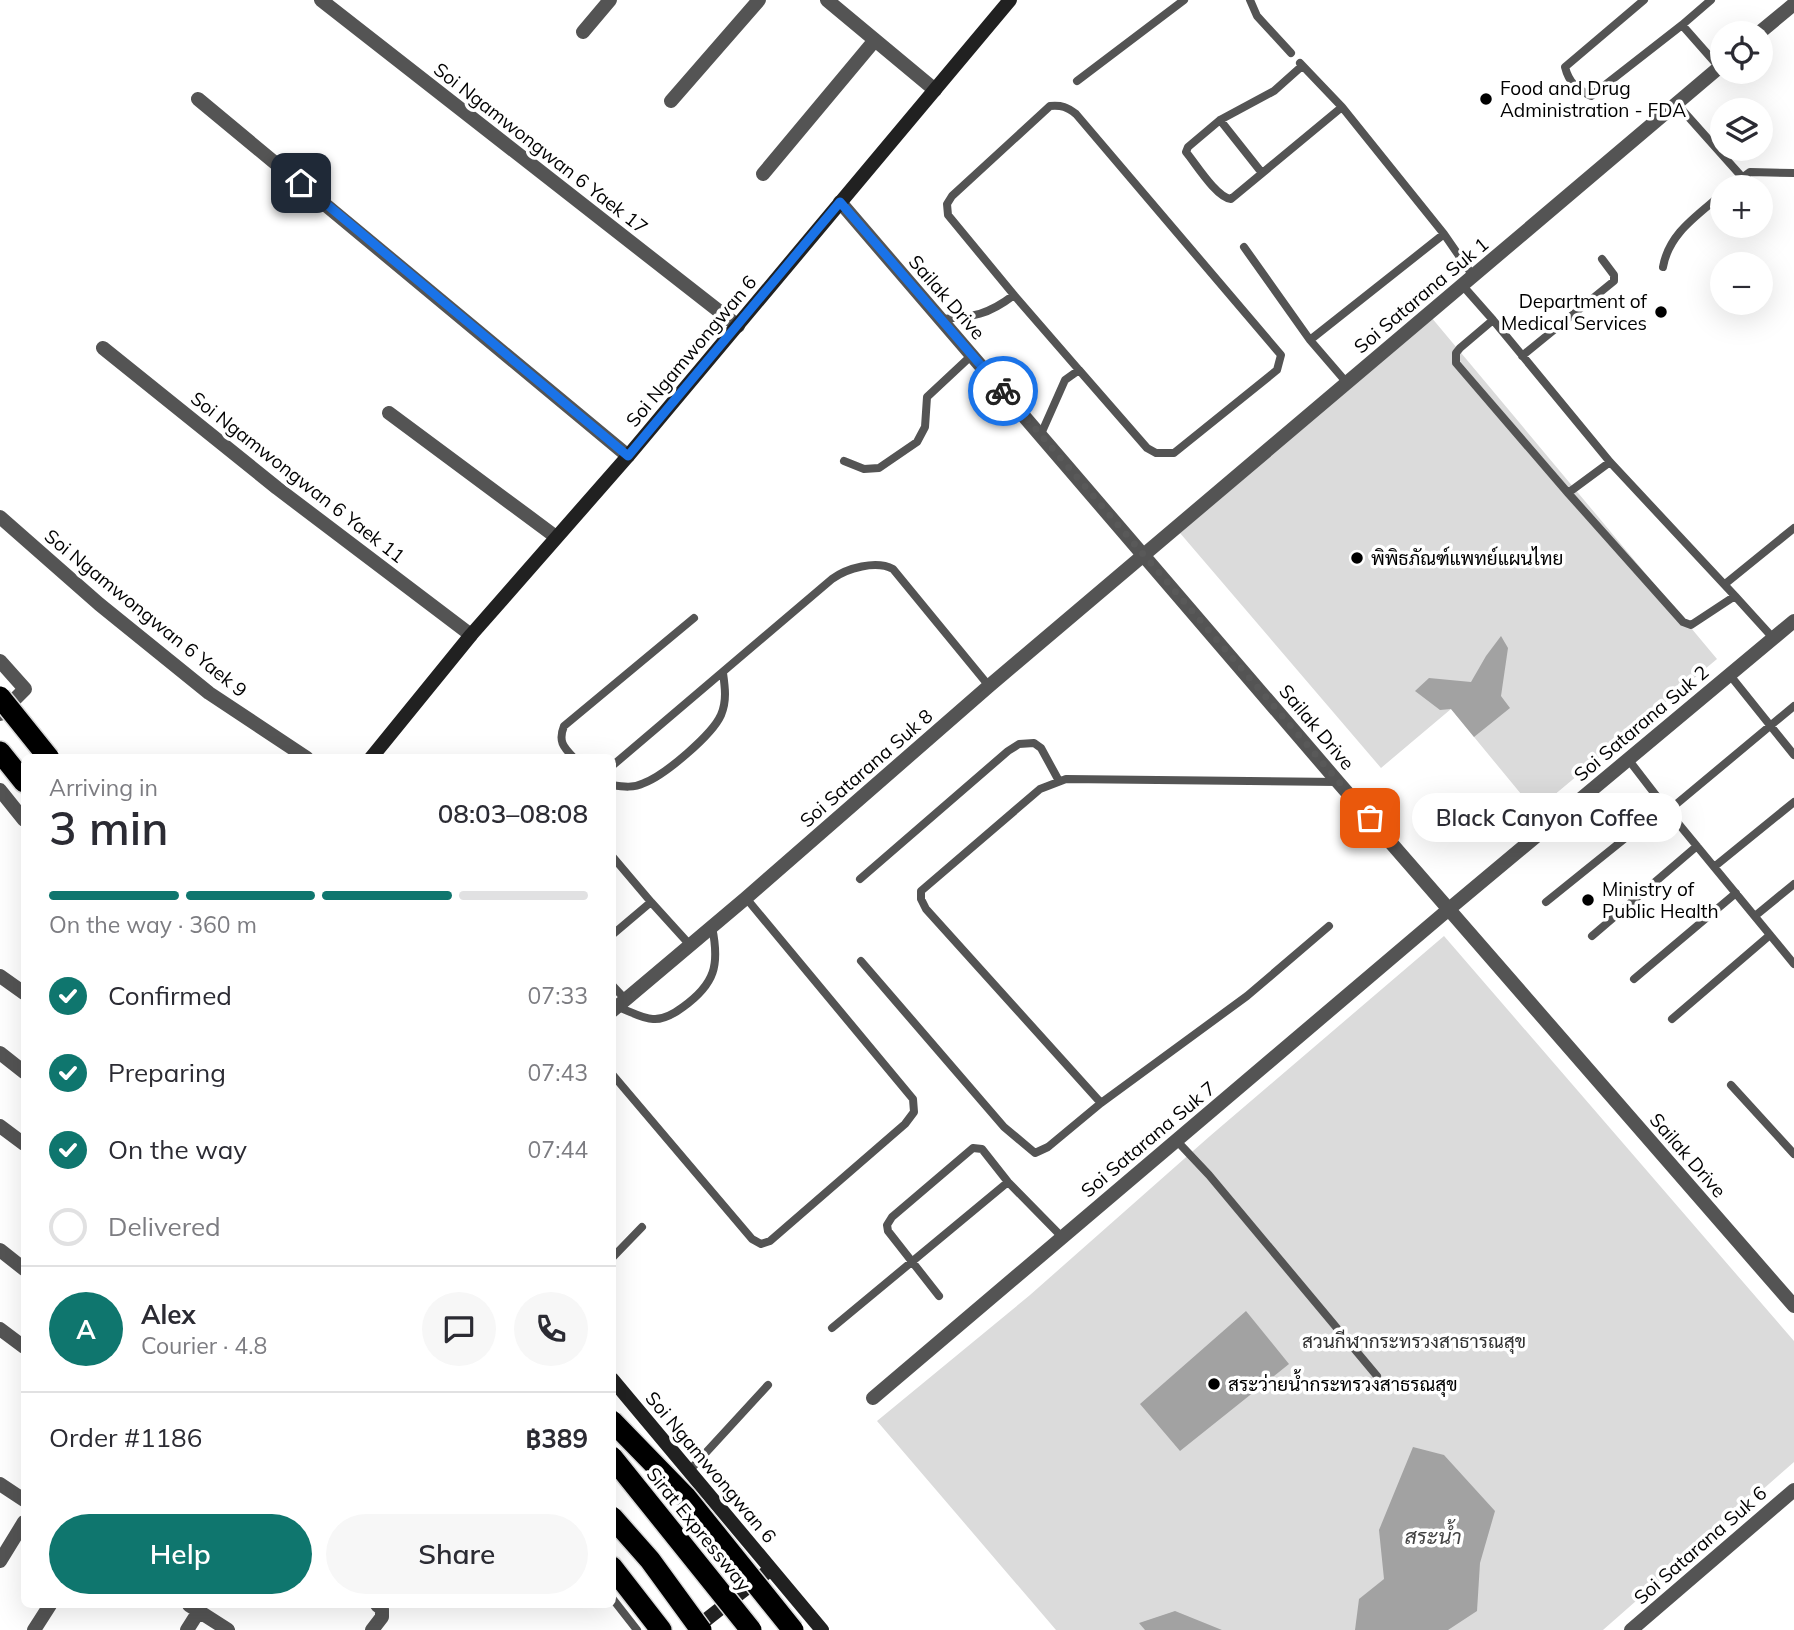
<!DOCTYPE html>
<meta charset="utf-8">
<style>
:root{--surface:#fff;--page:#f7f7f7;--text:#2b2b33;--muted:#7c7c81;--line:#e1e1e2;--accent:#0f766e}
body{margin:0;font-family:Mulish,Sarabun,sans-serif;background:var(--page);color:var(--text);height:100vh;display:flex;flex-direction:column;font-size:26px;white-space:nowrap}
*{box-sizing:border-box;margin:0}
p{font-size:23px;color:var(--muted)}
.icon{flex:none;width:38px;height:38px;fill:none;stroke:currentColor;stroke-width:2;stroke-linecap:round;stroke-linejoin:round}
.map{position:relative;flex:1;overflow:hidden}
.details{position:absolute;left:21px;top:754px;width:595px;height:854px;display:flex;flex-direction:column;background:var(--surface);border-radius:10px;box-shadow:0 7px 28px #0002}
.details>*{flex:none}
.fabs{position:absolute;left:1710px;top:21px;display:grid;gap:14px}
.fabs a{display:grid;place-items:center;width:63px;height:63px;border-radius:50%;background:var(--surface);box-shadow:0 7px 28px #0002;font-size:35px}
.pin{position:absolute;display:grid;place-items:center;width:60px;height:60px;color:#fff;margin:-30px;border-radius:14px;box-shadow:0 4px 10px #0006}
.courier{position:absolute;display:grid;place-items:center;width:70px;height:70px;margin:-35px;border:5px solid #1a73e8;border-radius:50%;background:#fff;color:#222;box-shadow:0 2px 9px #0007}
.bubble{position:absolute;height:49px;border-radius:24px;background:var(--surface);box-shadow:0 7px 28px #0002;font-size:23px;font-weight:600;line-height:49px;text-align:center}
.overview em{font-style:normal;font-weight:600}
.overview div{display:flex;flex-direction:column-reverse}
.overview{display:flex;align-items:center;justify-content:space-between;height:119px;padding:0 28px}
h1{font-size:46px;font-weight:600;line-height:52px}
.bar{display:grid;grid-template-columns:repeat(4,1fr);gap:10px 7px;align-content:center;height:84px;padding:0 28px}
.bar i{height:9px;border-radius:5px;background:var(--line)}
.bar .active{background:var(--accent)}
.bar p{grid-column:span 4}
.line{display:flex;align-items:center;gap:18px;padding:0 28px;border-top:2px solid var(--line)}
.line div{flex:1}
.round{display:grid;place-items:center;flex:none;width:74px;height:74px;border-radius:37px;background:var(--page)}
ol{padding:0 28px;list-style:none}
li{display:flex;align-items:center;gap:21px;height:77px}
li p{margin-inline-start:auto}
li .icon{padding:7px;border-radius:50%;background:var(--accent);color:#fff;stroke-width:4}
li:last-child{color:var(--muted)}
li i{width:38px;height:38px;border:4px solid var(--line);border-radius:50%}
.button{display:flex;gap:14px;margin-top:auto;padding:14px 28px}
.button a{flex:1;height:80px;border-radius:42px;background:var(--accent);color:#fff;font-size:28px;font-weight:600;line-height:80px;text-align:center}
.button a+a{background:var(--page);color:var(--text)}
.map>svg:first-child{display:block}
.green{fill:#dbdbdb}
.water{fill:#a2a2a2}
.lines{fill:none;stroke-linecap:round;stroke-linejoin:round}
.highway-casing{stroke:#dbdbdb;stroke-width:24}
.lane{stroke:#545454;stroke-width:8}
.street{stroke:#545454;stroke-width:14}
.secondary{stroke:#212121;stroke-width:14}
.highway{stroke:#000;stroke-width:21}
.highway-bridge-casing{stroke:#dbdbdb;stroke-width:24;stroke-linecap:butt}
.highway-bridge{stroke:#000;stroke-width:21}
.done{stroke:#595959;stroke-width:7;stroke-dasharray:0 12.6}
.route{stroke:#1a73e8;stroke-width:9}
.poi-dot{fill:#000;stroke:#fff;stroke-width:2.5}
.labels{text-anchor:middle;stroke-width:7;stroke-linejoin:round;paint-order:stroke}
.poi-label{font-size:19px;fill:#000;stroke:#fff;text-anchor:start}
.street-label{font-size:19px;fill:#000;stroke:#fff}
.park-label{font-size:19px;fill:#323232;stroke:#fff}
.water-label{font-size:21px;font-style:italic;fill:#434343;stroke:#fff}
</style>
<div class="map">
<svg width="1794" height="1630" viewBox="0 0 1794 1630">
<rect width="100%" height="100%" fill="#fff"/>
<path class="green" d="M1431,317L1717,659L1535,811L1451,709L1381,768L1180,533L1312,416Z
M1444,936L1794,1341V1462L1603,1630H1056L877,1421L1030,1295L1210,1136Z"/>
<path class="water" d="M1501,636L1508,648L1501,696L1510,708L1474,737L1451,709L1440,710L1415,691L1429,678L1471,682L1486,656Z
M1246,1311L1289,1364L1180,1451L1140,1404Z
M1413,1447L1444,1455L1495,1511L1480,1563L1477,1611L1448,1630H1355L1359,1599L1384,1579L1379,1530Z
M1175,1611L1222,1630H1145L1139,1623Z"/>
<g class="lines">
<g class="highway-casing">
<path id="highway" d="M0,752L24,782
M612,1567L661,1630"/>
</g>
<path class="lane" d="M1250,0L1257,16L1291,53
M1644,0L1565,67C1569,83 1577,89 1591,96L1682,25L1711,0
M1682,25L1719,67
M1300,63L1342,107L1444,234L1473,276
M1302,66L1274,91L1220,120L1188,147L1186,152C1196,164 1216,197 1231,199L1342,107
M1077,81L1184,0
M1676,103L1742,177
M1220,120L1262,173
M1730,187L1750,172L1794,173
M1244,247L1310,340L1444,234
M1663,267C1669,233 1697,216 1722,194
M1463,286L1493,320
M1014,295L1079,370
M941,319C973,317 988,315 1014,295L948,215L947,204L952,196L1050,106C1062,105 1067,107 1076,114L1281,355L1277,370L1174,453H1156L1147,448L1079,370L1065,380L1041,434
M1493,320L1610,462L1735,596L1691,625L1683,622L1568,493L1456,363V353L1460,348Z
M1310,340L1347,383
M1522,356L1614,281V275L1602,259
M844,461L864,469L879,468L917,442L925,427L927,397L972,355
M1568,493L1610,462
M1725,584L1794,528
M1735,596L1774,639
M1729,674L1794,755
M574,758C563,747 558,741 564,726L694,618
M1628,759L1668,811L1794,964
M612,766L832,579C847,568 876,560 893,569L989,686
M612,785C624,787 634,788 644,783C665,775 712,735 721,715C727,701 725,687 723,673
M1668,811L1794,706
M612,856L651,902L612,935
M1714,867L1794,802
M860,879L1008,751L1019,744L1034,743L1041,748L1059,781
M651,902L690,945
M1546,902L1664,807
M1755,916L1794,884
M1329,926L1247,996L1101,1103L926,909L921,899V891L1040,789L1066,779L1338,782
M1592,936L1697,846
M861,961L1004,1127L1035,1153L1048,1147L1101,1103
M1634,979L1736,893
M612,985L625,999
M617,1007C628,1010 642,1019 653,1019C664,1020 675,1013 683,1007C715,984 720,965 712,927
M1672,1019L1770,935
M612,1074L752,1239L761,1244L770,1241L905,1124L914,1112L913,1099L746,898
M1731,1085L1794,1154
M1176,1140L1209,1175L1377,1376
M612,1258L642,1227
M939,1296L888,1231L887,1225L892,1217L973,1148L982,1149L1008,1182L1062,1237
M832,1328L1008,1182
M689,1471L768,1385
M612,1598L637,1630"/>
<path class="street" d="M321,0L738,326
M827,0L935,90
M583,32L610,0
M1759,33L1794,4
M198,99L628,456
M671,101L759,0
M763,174L875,40
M840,202L1338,782L1794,1306
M103,348L277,488L471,635
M389,413L556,537
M0,517L99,604L209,693L307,758
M0,661L25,689L0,714
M0,790L24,820
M0,976L24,993
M612,1011L746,898L989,686L1722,65
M0,1053L24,1072
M0,1126L24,1144
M0,1250L24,1269
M0,1329L24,1347
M873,1398L1449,909L1794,621
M0,1484L24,1500
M0,1561L24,1522
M189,1605L228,1630
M34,1630L50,1605
M187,1630L199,1611
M372,1630L382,1617V1609L377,1605
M1631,1630L1794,1490"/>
<path class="secondary" d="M371,758L471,635L628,456L1010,0
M612,1379L771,1569L693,1630
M771,1569L822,1630"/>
<use href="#highway" class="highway"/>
<g class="highway-bridge-casing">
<path id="highway-bridge" d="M0,697L49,758
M612,1421L686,1497L793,1630
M612,1457L751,1630
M612,1517L650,1560L701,1630"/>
</g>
<use href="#highway-bridge" class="highway-bridge"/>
</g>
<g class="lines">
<path class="done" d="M1003,391L1370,818"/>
<path class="route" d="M301,183L628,456L840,202L1003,391"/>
</g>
<g class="poi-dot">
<circle cx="1486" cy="99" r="7"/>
<circle cx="1661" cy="312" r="7"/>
<circle cx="1357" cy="558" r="7"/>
<circle cx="1588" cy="900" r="7"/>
<circle cx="1214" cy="1384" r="7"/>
</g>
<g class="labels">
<g class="poi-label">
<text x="1500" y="95">Food and Drug<tspan x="1500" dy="22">Administration - FDA</tspan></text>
<text x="1647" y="308" text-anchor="end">Department of<tspan x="1647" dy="22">Medical Services</tspan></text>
<text x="1371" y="565">พิพิธภัณฑ์แพทย์แผนไทย</text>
<text x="1602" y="896">Ministry of<tspan x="1602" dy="22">Public Health</tspan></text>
<text x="1228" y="1391">สระว่ายน้ำกระทรวงสาธรณสุข</text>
</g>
<g class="street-label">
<text transform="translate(541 148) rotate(38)" y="7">Soi Ngamwongwan 6 Yaek 17</text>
<text transform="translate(1421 295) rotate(-40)" y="7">Soi Satarana Suk 1</text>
<text transform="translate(947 297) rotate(49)" y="7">Sailak Drive</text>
<text transform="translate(691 351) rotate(-50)" y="7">Soi Ngamwongwan 6</text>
<text transform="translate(298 477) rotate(38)" y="7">Soi Ngamwongwan 6 Yaek 11</text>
<text transform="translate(146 613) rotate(39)" y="7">Soi Ngamwongwan 6 Yaek 9</text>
<text transform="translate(1641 723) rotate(-40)" y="7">Soi Satarana Suk 2</text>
<text transform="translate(1317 727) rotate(50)" y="7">Sailak Drive</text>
<text transform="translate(866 768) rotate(-41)" y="7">Soi Satarana Suk 8</text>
<text transform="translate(1148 1139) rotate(-40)" y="7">Soi Satarana Suk 7</text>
<text transform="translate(1688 1155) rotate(49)" y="7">Sailak Drive</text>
<text transform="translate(711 1467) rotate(50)" y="7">Soi Ngamwongwan 6</text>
<text transform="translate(699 1529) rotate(51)" y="7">Sirat Expressway</text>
<text transform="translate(1700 1545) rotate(-41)" y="7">Soi Satarana Suk 6</text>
</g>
<g class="park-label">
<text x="1414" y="1348">สวนกีฬากระทรวงสาธารณสุข</text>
</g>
<g class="water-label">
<text x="1433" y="1544">สระน้ำ</text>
</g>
</g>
</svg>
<div class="fabs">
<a><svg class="icon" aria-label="locate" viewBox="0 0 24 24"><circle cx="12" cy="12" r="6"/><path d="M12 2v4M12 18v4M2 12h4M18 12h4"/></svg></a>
<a><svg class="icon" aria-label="layers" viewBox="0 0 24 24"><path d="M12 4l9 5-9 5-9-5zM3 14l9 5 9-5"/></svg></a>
<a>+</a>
<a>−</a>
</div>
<div class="pin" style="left:1370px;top:818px;background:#ea580c"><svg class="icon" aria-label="bag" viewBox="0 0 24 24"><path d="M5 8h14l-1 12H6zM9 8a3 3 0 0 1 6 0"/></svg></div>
<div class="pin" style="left:301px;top:183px;background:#1f2937"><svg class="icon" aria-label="home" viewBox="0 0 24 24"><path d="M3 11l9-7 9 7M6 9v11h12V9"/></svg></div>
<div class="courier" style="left:1003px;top:391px"><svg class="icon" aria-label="bike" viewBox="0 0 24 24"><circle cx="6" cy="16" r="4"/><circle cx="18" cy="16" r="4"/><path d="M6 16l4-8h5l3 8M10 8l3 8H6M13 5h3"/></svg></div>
<div class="bubble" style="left:1412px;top:793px;width:270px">Black Canyon Coffee</div>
<section class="details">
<div class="overview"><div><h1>3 min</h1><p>Arriving in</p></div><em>08:03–08:08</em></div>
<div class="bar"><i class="active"></i><i class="active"></i><i class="active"></i><i></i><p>On the way · 360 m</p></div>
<ol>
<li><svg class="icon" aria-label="check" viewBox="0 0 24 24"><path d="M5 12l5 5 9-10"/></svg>Confirmed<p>07:33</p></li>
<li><svg class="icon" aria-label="check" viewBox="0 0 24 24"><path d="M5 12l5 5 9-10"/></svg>Preparing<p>07:43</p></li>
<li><svg class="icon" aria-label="check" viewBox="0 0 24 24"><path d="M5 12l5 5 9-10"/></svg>On the way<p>07:44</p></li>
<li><i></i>Delivered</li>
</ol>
<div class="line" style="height:126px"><b class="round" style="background:var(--accent);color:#fff">A</b><div><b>Alex</b><p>Courier · 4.8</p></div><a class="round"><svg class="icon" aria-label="chat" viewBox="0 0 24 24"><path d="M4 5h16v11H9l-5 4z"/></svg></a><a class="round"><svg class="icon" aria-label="phone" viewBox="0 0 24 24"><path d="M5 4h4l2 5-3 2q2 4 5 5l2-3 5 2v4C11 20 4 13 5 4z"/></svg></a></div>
<div class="line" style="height:91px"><div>Order #1186</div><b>฿389</b></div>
<div class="button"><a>Help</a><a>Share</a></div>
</section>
</div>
